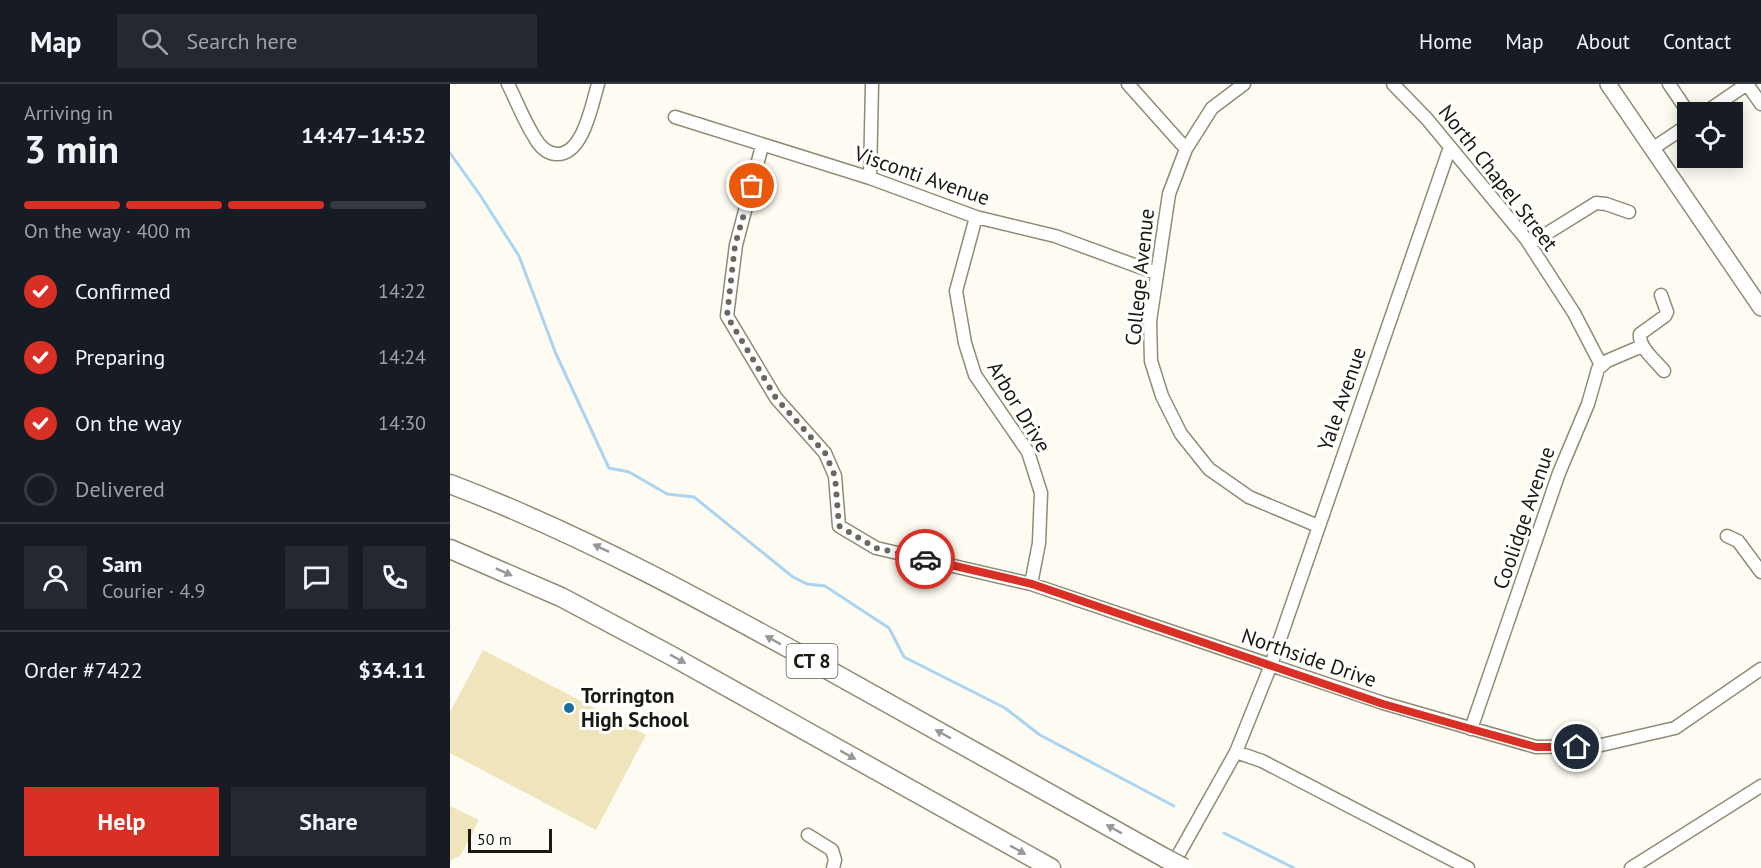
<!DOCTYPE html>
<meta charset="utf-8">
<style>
:root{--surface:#171b24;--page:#242831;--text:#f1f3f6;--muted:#9ea1a6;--line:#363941;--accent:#d93025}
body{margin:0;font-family:"PT Sans",sans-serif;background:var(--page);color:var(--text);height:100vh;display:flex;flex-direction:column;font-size:22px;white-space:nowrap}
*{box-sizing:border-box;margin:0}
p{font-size:20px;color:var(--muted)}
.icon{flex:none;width:33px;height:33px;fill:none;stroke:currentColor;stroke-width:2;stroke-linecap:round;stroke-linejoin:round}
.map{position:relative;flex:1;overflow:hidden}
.drawer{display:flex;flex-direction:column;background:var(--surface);width:450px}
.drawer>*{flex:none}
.fabs{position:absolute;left:1227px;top:18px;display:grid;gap:12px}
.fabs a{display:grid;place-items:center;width:66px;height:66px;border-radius:0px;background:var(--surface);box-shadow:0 3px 15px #0003;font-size:30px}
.scale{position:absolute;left:18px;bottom:15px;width:84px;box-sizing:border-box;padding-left:6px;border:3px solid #1a180f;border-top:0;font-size:16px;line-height:21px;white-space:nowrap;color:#1a180f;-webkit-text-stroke:4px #fff;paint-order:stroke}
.pin{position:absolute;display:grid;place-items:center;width:51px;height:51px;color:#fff;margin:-26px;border:3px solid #fff;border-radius:50%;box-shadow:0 2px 6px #0007}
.courier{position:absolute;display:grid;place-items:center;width:60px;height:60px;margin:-30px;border:4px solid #d93025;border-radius:50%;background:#fff;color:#222;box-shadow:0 2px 8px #0007}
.head em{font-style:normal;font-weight:800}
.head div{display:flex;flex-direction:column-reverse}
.head{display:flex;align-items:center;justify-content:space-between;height:102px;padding:0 24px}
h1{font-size:39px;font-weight:800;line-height:45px}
.bar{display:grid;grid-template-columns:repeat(4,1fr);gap:9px 6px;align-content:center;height:72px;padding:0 24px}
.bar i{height:8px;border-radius:4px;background:var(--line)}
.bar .selected{background:var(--accent)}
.bar p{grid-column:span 4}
.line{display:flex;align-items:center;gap:15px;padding:0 24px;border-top:2px solid var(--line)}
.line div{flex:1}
.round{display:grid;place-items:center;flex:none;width:63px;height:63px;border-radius:0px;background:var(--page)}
ol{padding:0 24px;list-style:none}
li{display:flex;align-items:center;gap:18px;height:66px}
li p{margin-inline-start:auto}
li .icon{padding:6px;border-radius:50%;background:var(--accent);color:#fff;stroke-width:4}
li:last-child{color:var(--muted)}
li i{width:33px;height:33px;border:3px solid var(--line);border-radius:50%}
.primary-button{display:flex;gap:12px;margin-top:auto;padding:12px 24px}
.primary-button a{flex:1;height:69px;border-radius:0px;background:var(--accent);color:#fff;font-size:24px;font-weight:800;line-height:69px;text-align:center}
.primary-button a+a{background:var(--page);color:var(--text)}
header{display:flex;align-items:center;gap:36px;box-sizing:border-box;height:84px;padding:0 30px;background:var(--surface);border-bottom:2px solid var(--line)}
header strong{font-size:28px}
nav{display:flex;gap:33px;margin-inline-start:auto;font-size:21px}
.search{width:420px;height:54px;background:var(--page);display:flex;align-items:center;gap:15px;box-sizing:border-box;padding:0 21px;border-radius:0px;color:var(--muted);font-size:22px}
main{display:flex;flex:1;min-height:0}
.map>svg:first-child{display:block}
.green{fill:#efe4bb}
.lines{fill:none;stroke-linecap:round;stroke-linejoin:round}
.stream{stroke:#abd4f0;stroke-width:3}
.minor-casing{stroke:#908b74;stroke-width:15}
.major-casing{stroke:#908b74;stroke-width:18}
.highway-casing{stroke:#908b74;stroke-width:21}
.minor{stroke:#fff;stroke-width:12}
.major{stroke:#fff;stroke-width:15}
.highway{stroke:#fff;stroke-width:18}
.highway-bridge-casing{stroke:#908b74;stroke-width:21;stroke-linecap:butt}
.highway-bridge{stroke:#fff;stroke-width:18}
.oneway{fill:#989793}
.done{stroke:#6a685e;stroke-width:6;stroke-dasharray:0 10.8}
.route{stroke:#d93025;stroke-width:8}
.poi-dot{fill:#13709e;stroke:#fff;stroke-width:2}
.labels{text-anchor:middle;stroke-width:6;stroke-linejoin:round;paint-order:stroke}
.shield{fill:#fff;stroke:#5f5d57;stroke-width:1.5}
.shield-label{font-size:20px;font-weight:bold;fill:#1a180f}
.street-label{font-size:21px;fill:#1a180f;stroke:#fff}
.poi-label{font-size:21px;font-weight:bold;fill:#1a180f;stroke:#fff;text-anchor:start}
</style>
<header>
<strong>Map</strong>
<div class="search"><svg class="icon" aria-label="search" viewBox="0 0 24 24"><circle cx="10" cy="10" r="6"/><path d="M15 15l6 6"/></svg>Search here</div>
<nav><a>Home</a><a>Map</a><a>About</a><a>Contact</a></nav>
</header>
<main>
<section class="drawer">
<div class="head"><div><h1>3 min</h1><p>Arriving in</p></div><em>14:47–14:52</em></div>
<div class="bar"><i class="selected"></i><i class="selected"></i><i class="selected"></i><i></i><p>On the way · 400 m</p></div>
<ol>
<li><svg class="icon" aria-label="check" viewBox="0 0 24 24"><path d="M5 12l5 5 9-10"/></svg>Confirmed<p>14:22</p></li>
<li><svg class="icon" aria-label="check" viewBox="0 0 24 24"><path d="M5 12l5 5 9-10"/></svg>Preparing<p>14:24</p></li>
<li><svg class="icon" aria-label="check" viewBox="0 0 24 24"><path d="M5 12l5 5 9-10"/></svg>On the way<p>14:30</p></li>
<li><i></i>Delivered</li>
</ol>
<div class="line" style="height:108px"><a class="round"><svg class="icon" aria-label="person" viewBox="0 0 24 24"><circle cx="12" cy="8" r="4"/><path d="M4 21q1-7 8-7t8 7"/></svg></a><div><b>Sam</b><p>Courier · 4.9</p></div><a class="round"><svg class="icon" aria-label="chat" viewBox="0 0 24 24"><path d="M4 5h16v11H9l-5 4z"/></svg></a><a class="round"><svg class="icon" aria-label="phone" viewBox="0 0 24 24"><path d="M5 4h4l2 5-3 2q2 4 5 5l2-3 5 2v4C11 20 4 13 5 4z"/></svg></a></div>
<div class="line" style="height:78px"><div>Order #7422</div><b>$34.11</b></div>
<div class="primary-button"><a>Help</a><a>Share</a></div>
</section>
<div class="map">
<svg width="1311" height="784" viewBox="0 0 1311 784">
<rect width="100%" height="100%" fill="#fefcf2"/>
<path class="green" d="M33,566L196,651L146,746L0,669V628Z
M0,722L29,736L11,771L0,777Z"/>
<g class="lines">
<path class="stream" d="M0,69L30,111L69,172L106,270L159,384L179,388L217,410L244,413L343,493L357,500L375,502L439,544L454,573L555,624L590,651L724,722
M774,749L844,784"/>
<g class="minor-casing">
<path id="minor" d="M58,0C67,18 74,37 85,54C90,63 96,69 106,70C133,72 142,20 148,0
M678,0L736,65
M794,0L762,24L736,65L719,110L700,237L701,277L712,312L731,350L759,385L799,413L868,442
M943,0L977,35L1076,155L1124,229L1151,281
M1219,0L1238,28
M1297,0L1311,20
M1256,28L1297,0
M225,33L420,94L526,133L605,152L706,189
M312,62L286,161L277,232L326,314L375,369L385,392L389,442L426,464L581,500L933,619L1086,663L1147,662L1225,644L1311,585
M1202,65L1238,41
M420,94L422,0
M526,133L506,207L515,259L525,291L578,368L591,409L589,459L581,500
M1080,160L1146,119L1156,120L1179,128
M1211,211L1217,228L1215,232L1190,250C1188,263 1206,277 1214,287
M1277,452L1288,457L1311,488
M1021,645L1109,389L1138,320L1148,285L1157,277L1192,262
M786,668L812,677L1018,784
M358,751L382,766L385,776L383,784
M721,784L786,668L821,581L1000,63
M1181,784L1311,702"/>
</g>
<g class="major-casing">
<path id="major" d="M1158,0L1311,224"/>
</g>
<g class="highway-casing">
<path id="highway" d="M0,400C134,451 257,519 382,588C493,650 604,712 715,774
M0,465L111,513L220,571L601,784"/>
</g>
<use href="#minor" class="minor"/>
<use href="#major" class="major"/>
<use href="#highway" class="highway"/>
<g class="highway-bridge-casing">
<path id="highway-bridge" d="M715,774L734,784"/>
</g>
<use href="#highway-bridge" class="highway-bridge"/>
</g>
<defs><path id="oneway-solid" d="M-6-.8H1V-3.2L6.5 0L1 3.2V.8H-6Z" transform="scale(1.5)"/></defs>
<g class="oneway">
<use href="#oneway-solid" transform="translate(151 464) rotate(-154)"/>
<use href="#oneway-solid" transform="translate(54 488) rotate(24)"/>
<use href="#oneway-solid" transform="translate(323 556) rotate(-151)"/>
<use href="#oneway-solid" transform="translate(228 575) rotate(29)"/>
<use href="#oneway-solid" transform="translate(493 650) rotate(-151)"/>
<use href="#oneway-solid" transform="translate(398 671) rotate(29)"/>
<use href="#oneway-solid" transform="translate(664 745) rotate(-151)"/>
<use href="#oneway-solid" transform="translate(568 766) rotate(29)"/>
</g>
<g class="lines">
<path class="done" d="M302,102L285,161L277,232L326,314L375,369L385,392L389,442L426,464L475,475"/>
<path class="route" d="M475,475L582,500L933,620L1021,645L1086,663H1127"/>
</g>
<circle class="poi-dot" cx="119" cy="624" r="6"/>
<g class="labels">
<rect class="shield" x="336.5" y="560" width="51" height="34" rx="4.5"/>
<g class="shield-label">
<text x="362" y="584">CT 8</text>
</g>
<g class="street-label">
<text transform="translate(472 92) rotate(19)" y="7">Visconti Avenue</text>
<text transform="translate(1048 94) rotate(52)" y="7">North Chapel Street</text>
<text transform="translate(690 193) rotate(-84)" y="7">College Avenue</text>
<text transform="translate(892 315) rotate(-71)" y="7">Yale Avenue</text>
<text transform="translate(569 323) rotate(59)" y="7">Arbor Drive</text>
<text transform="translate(1074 434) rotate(-71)" y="7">Coolidge Avenue</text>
<text transform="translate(859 574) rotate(19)" y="7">Northside Drive</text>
</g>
<g class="poi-label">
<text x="131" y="619">Torrington<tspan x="131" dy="24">High School</tspan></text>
</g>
</g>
</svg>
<div class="fabs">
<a><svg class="icon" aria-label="locate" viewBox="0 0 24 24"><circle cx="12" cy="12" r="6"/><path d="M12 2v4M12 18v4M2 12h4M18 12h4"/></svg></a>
</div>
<div class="scale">50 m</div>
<div class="pin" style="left:302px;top:102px;background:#ea580c"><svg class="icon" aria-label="bag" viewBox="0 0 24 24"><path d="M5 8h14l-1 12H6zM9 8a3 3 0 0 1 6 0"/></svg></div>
<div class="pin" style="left:1127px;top:663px;background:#1f2937"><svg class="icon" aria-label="home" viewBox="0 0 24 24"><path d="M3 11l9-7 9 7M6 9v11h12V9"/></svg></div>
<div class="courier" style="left:475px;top:475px"><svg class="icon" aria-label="car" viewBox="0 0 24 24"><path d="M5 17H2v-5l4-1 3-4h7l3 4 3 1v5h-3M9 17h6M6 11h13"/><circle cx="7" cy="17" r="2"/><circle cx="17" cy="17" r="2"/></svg></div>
</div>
</main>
